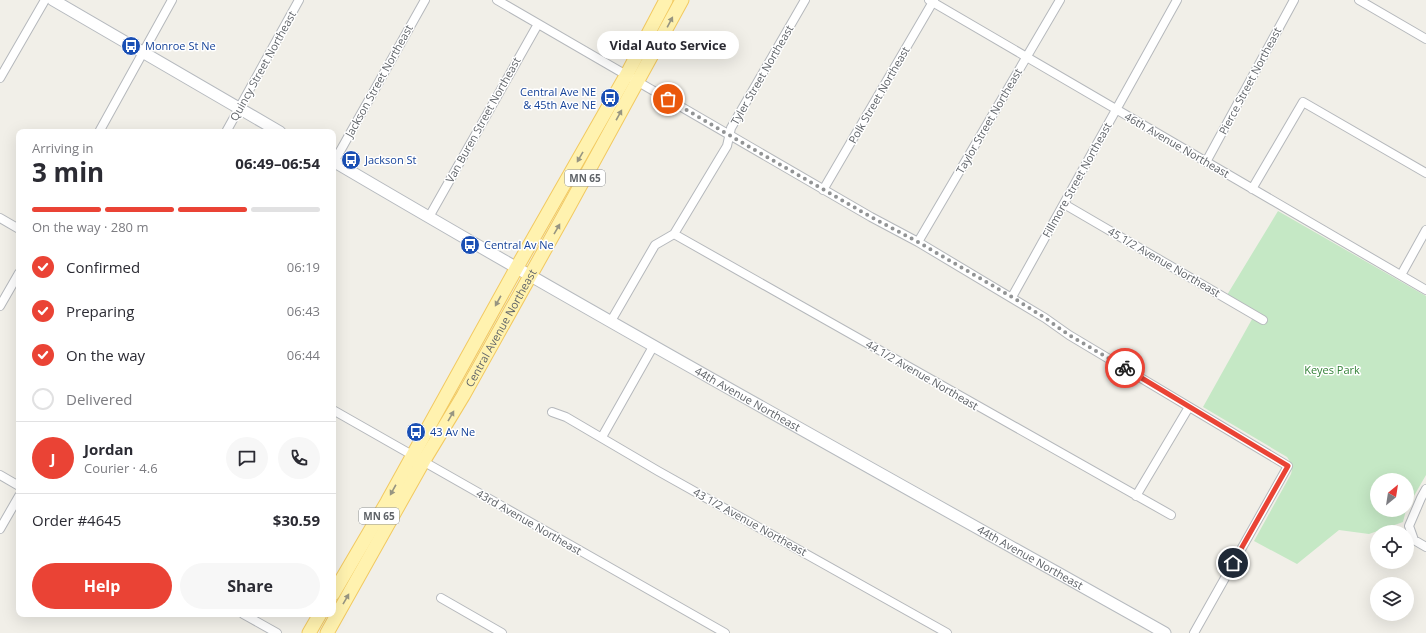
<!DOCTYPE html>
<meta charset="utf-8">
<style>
:root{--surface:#fff;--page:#f7f7f7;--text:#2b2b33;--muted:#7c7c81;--line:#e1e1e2;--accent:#ea4335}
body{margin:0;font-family:"Open Sans",sans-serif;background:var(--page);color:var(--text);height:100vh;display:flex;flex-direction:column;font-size:15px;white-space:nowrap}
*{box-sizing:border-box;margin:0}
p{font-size:13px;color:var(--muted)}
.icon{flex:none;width:22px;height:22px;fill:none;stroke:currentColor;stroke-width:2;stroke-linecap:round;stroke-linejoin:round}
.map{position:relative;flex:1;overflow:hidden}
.details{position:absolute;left:16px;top:129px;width:320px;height:488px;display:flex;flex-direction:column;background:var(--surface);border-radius:8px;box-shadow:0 4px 16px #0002}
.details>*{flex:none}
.needle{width:26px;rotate:30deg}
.fabs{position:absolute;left:1370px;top:473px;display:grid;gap:8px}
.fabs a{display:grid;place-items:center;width:44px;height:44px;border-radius:50%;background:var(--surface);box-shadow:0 4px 16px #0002;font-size:20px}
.pin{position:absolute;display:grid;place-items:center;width:34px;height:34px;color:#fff;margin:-17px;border:2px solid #fff;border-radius:50%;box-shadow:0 1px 4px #0007}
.courier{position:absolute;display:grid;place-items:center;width:40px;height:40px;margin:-20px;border:3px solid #ea4335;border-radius:50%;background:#fff;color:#222;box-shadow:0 1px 5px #0007}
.bubble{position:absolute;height:28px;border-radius:14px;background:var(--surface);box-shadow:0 4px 16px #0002;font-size:13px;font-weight:700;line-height:28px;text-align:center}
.summary em{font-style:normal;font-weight:700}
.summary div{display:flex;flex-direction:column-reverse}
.summary{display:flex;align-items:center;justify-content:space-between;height:68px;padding:0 16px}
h1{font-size:26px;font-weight:700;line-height:30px}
.bar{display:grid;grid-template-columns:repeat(4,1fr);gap:6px 4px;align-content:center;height:48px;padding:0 16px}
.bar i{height:5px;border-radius:3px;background:var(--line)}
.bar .current{background:var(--accent)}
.bar p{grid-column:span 4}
.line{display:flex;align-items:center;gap:10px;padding:0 16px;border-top:1px solid var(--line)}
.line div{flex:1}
.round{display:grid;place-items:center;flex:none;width:42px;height:42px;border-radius:21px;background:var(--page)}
ol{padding:0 16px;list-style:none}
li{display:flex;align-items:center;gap:12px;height:44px}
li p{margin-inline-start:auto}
li .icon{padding:4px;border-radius:50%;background:var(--accent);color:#fff;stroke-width:4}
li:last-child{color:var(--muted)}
li i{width:22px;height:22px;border:2px solid var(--line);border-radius:50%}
.cta{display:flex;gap:8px;margin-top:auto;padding:8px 16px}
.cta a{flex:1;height:46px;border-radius:24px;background:var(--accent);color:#fff;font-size:16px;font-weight:700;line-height:46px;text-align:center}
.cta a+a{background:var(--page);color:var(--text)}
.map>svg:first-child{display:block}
.green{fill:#c5e8c5}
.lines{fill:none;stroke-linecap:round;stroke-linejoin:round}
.street-casing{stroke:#b5b8bc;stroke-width:10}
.secondary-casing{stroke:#b6babf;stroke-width:13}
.primary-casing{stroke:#f2c960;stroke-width:15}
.street{stroke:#fff;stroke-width:8}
.secondary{stroke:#fff;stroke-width:11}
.primary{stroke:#fff2af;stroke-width:13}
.oneway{fill:#979581}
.done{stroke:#929495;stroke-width:4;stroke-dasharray:0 7.2}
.route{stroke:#ea4335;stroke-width:5}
.labels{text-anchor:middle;stroke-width:3;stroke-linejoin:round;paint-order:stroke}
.shield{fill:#fff;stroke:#8f9295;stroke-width:1}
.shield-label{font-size:10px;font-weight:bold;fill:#5f6368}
.transit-label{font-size:11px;fill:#164399;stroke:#fff;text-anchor:start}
.street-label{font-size:11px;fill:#5f6368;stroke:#fff}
.park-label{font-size:11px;fill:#348238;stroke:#fff}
</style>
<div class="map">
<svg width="1426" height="633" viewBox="0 0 1426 633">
<rect width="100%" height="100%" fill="#f1efe8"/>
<path class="green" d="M1278,211L1426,296V475L1407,508V480H1377V510H1406L1403,522L1369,534L1339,530L1297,564L1254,541L1291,474C1293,467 1291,463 1287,457L1203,407L1256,312L1227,295Z"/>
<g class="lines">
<g class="street-casing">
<path id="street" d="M497,0L871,217L918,242L1045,318L1069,335L1288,466L1194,633
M929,0L1426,290
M1359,0L1426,39
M0,78L45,0
M99,132L172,0
M226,132L299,0
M334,162L425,0
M1206,162L1294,0
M1252,189L1303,102L1426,173
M823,190L934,0
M1064,204L1263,320
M429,217L538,24
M0,218L19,229
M674,234L1171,515
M918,242L1060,0
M1401,275L1426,230
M1012,297L1177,0
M0,306L19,273
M611,321L655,245L674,234L727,146L731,128L805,0
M333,410L725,633
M552,412L566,417L658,471L947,633
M602,437L654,345
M0,475L19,486
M1426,489L1421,498L1409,526L1414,540L1426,547
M1136,496L1189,407
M0,529L19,496
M441,598L502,633
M243,614L277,633"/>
</g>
<g class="secondary-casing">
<g id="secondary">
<path d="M53,0L280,132"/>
<path id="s1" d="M333,161C608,323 887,477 1165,633"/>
</g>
</g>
<g class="primary-casing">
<g id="primary">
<path d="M333,594L387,502L517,267L627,74L666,0"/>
<path d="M309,633L320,614"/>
<path id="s2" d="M327,633L423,462L463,396L567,210L682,0"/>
</g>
</g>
<use href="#street" class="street"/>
<use href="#secondary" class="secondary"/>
<use href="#primary" class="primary"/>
</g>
<defs><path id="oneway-solid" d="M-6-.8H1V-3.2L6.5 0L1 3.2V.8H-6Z"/></defs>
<g class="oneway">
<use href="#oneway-solid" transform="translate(670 22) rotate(-62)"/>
<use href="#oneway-solid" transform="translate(619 115) rotate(-61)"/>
<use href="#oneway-solid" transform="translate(580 157) rotate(120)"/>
<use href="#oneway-solid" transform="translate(557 229) rotate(-60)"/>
<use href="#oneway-solid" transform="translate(498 301) rotate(119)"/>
<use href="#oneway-solid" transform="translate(451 416) rotate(-60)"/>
<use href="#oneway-solid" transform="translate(393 490) rotate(119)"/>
<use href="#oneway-solid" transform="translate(346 599) rotate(-60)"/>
</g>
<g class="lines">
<path class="done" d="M668,99L741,142L871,217L918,242L1012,297L1045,318L1069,335L1125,368"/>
<path class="route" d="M1125,368L1288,466L1233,563"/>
</g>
<defs>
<g id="bus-disc" transform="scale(1)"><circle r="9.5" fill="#1a4fb4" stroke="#fff"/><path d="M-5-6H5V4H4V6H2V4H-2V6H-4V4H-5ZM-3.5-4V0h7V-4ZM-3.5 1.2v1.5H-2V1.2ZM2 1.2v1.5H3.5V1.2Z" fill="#fff"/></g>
</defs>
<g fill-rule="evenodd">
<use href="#bus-disc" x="131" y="46"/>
<use href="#bus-disc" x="610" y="98"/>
<use href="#bus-disc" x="351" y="160"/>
<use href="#bus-disc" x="470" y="245"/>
<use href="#bus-disc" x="416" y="432"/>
</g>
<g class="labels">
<g class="shield">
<rect x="565" y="170" width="40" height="16" rx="3"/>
<rect x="359" y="508" width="40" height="16" rx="3"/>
</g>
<g class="shield-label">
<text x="585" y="182">MN 65</text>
<text x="379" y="520">MN 65</text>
</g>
<g class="transit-label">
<text x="145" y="50">Monroe St Ne</text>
<text x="596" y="96" text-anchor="end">Central Ave NE<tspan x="596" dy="13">&amp; 45th Ave NE</tspan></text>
<text x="365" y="164">Jackson St</text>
<text x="484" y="249">Central Av Ne</text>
<text x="430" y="436">43 Av Ne</text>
</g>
<g class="street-label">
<text transform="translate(263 66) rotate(-61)" y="4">Quincy Street Northeast</text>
<text transform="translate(762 75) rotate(-60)" y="4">Tyler Street Northeast</text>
<text transform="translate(379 81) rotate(-61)" y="4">Jackson Street Northeast</text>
<text transform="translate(1250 81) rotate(-62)" y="4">Pierce Street Northeast</text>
<text transform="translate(879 95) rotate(-60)" y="4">Polk Street Northeast</text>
<text transform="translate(483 120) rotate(-61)" y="4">Van Buren Street Northeast</text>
<text transform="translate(989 121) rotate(-60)" y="4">Taylor Street Northeast</text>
<text transform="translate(1177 145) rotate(30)" y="4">46th Avenue Northeast</text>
<text transform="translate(1077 180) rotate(-61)" y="4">Fillmore Street Northeast</text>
<text transform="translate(1164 262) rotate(30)" y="4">45 1/2 Avenue Northeast</text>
<text dy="4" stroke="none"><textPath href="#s2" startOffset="351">Central Avenue Northeast</textPath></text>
<text transform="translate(922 375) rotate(30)" y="4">44 1/2 Avenue Northeast</text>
<text dy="4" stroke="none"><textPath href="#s1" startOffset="478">44th Avenue Northeast</textPath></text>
<text transform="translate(529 522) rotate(30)" y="4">43rd Avenue Northeast</text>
<text transform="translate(750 522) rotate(29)" y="4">43 1/2 Avenue Northeast</text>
<text dy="4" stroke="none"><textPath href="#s1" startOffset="802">44th Avenue Northeast</textPath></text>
</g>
<g class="park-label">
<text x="1332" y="374">Keyes Park</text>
</g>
</g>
</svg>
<div class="fabs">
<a><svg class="needle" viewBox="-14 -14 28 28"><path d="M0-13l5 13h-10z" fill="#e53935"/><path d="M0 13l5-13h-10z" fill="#7c7c81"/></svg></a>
<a><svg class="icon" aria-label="locate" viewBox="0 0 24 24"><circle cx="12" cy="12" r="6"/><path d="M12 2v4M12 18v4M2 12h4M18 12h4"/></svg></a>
<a><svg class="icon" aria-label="layers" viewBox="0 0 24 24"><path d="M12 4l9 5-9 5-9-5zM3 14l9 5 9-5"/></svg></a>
</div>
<div class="pin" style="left:668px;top:99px;background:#ea580c"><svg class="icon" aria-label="bag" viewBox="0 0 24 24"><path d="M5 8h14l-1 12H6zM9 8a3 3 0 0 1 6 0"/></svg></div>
<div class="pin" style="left:1233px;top:563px;background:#1f2937"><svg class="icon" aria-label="home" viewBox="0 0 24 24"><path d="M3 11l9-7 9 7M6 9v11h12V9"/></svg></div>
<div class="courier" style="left:1125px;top:368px"><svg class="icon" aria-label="bike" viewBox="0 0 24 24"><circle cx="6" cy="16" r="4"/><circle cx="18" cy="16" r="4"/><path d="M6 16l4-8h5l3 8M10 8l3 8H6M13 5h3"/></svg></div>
<div class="bubble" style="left:597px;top:31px;width:142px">Vidal Auto Service</div>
<section class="details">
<div class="summary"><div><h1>3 min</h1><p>Arriving in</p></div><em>06:49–06:54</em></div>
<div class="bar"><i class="current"></i><i class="current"></i><i class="current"></i><i></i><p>On the way · 280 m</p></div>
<ol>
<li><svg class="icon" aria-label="check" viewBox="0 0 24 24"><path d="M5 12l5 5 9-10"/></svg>Confirmed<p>06:19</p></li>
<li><svg class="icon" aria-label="check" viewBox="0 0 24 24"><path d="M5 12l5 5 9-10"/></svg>Preparing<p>06:43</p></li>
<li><svg class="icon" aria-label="check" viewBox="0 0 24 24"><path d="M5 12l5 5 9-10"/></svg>On the way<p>06:44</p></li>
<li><i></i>Delivered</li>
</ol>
<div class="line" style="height:72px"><b class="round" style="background:var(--accent);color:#fff">J</b><div><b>Jordan</b><p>Courier · 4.6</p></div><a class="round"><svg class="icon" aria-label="chat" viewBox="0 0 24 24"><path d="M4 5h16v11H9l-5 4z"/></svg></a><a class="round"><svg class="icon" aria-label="phone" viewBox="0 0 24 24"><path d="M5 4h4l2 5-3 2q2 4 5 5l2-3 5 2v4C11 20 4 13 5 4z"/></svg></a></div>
<div class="line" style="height:52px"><div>Order #4645</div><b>$30.59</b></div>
<div class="cta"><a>Help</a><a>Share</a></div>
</section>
</div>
